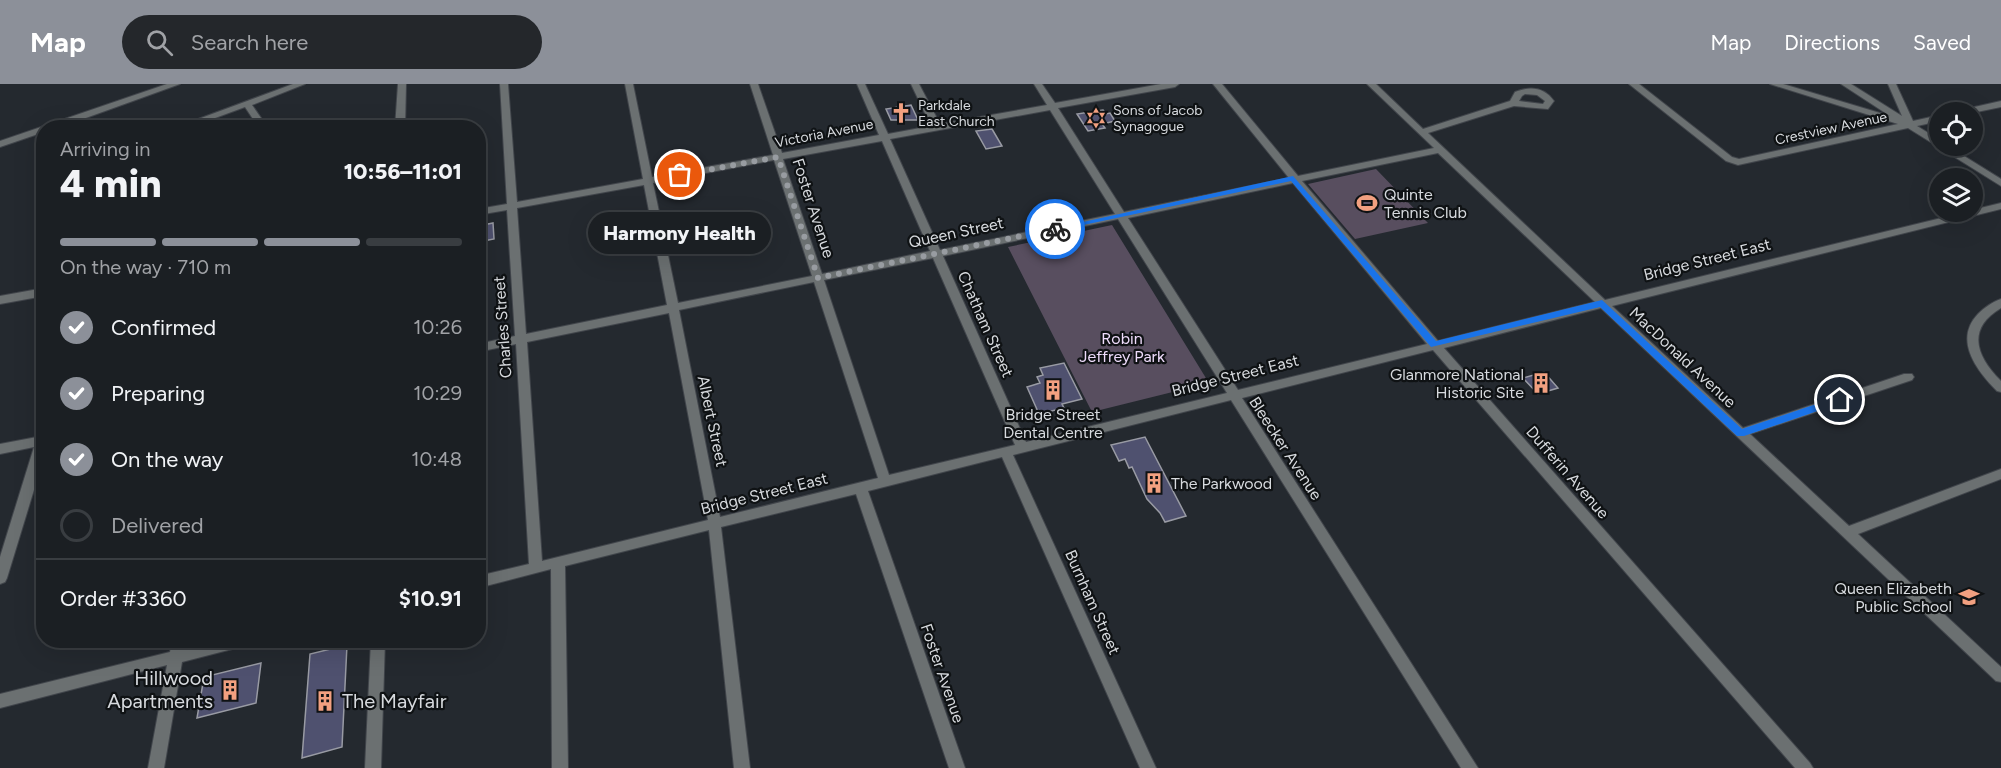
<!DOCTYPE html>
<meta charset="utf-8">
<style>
:root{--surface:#1b1f23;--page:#24272b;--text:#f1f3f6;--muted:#a0a2a6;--line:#393d41;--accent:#8c9099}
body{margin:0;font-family:Figtree,sans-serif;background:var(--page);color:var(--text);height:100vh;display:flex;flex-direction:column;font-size:22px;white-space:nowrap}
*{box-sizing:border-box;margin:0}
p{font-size:20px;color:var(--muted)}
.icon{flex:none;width:33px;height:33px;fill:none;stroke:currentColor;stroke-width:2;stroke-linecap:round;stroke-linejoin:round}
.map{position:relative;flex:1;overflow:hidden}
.panel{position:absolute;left:36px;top:36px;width:450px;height:528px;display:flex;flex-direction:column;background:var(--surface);border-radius:24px;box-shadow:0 6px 24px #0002,0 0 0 2px var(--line)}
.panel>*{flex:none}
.buttons{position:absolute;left:1929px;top:18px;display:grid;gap:12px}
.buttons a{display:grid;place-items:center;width:54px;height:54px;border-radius:50%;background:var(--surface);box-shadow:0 6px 24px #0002,0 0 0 2px var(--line);font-size:30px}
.pin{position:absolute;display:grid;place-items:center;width:51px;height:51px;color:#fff;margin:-26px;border:3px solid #fff;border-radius:50%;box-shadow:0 2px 6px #0007}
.courier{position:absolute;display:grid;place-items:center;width:60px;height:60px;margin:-30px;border:4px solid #1a73e8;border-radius:50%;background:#fff;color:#222;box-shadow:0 2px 8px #0007}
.bubble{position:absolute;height:42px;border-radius:21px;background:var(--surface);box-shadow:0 6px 24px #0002,0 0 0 2px var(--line);font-size:20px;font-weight:800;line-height:42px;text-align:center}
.summary em{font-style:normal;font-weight:800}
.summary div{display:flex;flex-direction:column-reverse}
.summary{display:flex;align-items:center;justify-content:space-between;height:102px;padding:0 24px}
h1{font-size:39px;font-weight:800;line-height:45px}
.bar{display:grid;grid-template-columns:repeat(4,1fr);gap:9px 6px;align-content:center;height:72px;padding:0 24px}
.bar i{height:8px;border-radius:4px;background:var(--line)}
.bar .active{background:var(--accent)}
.bar p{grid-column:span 4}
.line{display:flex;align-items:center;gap:15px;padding:0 24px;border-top:2px solid var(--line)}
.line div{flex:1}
ol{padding:0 24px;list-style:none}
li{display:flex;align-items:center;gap:18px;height:66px}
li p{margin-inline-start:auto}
li .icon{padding:6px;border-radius:50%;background:var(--accent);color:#fff;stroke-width:4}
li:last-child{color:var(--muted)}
li i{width:33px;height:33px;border:3px solid var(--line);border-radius:50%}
header{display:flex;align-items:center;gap:36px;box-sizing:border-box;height:84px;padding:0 30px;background:var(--accent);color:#fff}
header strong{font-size:28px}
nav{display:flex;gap:33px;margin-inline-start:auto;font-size:21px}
.search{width:420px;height:54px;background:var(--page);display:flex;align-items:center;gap:15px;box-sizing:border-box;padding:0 21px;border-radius:33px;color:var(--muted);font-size:22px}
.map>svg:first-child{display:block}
.green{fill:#584e5f}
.building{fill:#4f516f;stroke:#999ba4;stroke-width:1.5}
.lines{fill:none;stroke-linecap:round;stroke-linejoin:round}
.minor-casing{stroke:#41454b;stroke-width:2}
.minor{fill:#6b7071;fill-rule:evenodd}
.route{fill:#1a73e8}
.done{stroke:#989ca1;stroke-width:6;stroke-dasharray:0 10.8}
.labels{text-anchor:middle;stroke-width:4.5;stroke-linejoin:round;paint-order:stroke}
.far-poi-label{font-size:14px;fill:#d7dade;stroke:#0f1214;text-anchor:start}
.far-street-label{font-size:14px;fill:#d7dade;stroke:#0f1214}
.poi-label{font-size:16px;fill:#d7dade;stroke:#0f1214;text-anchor:start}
.street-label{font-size:16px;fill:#d7dade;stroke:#0f1214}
.park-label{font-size:16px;fill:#efdcfc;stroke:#0f1214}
.near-poi-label{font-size:20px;fill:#d7dade;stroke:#0f1214;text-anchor:end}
</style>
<header>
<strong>Map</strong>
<div class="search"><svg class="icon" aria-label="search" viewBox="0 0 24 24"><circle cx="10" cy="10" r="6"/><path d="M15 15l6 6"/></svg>Search here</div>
<nav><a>Map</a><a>Directions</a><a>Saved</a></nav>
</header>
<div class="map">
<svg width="2001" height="684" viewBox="0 0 2001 684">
<rect width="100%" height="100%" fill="#24292f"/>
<path class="green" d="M1376,85L1428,139L1355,155L1308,100Z
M1112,141L1209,299L1092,328L1008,163Z"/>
<path class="building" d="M911,21L918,36H891L886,25Z
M1103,26L1106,30L1110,29L1115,37L1102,40L1105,44L1088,47L1077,30Z
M992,45L1002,62L986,65L976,47Z
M686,99L688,108L669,111L667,102Z
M493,139L494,155L478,158V142Z
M1064,279L1082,315L1062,320L1064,324L1039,330L1027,303L1040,299L1037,293L1043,291L1040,284Z
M1544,288L1558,304L1538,310L1523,294Z
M1145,353L1186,432L1165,438L1160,429L1147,415L1132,383L1129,384L1125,375L1119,377L1111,361Z
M347,561L342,663L302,674L310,570Z
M261,579L256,619L197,634L204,593Z"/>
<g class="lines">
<g class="minor-casing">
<path id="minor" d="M167,0H180L58,44H44V48L0,63V57Z
M293,0H305L252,21L268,44H259L245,23L188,44H174Z
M398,0H406L405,44H395Z
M500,0H508L517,118L643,95L625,0H633L652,93L773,71L750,0H758L782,69L879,51L857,0H865L888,50L931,42L911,0H919L940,40L1047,21L1034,0H1042L1055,19L1161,0H1179L1175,3L1058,24L1124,128L1289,94L1213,0H1222L1298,92L1434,64L1367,0H1376L1423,45L1510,17L1515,8C1530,2 1544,3 1554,17L1548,25L1514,22L1428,49L1605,216L1966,128H1972V126L2001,119V125L1612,222L1743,344L1904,290H1912L1914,293L1912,296L1750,350L1849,442L2001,385V395L1858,450L2001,583V598L1996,597L1601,224L1444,264L1810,679L1813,684H1795L1433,266L1242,314L1478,684H1461L1231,316L1013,371L1156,684H1140L1002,373L868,407L965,684H949L856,410L721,443L750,684H734L709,446L565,482L568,684H552L551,485L478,504V492L529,480L516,260L478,268V260L515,252L507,126L478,131V125L507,120ZM1525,10L1537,11L1545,17L1543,20L1519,17L1522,12ZM1050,26L1115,130L940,166L890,55ZM882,57L930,167L822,190L783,75ZM1438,69L1595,218L1438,257L1302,97ZM774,76L812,192L678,219L653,99ZM1293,99L1427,260L1238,306L1128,134ZM644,101L667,221L526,250L517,124ZM1118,135L1227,309L1026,358L943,172ZM933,174L1015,361L889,391L824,196ZM814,198L878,394L720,433L679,226ZM669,229L708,436L542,477L527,258Z
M1629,0H1639L1732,73L1739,75L1898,40L1770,0H1783L1890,32L1841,0H1851L1902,32L1888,0H1896L1913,37L1940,31V37L1917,42L1940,56V62H1948L2001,95V102L1908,44L1738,81L1726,77Z
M2001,17V23L1972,29L1959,28L1961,26Z
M44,204V212L0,220V212Z
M2001,215V224C1966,245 1976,272 2001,297V308L1997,307C1977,287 1953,256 1978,230C1984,224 1992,218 2001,215Z
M44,347V373L7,494L5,498L0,500V473L34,363L0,370V360L37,353L40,348Z
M172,556H186L184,565L217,556H251L249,560L244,562L182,578L164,684H148L167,581L0,624V610L170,568Z
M371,556H385L381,684H365Z"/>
</g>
<use href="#minor" class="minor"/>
</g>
<path class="route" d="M1293,92L1436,257L1602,216L1742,345L1840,312L1845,316L1844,318L1744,352H1737L1600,223L1431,263L1291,97L1055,147L1051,145Z"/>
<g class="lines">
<path class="done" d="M680,91L778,73L818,194L1055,145"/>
</g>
<defs>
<g id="church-bare" transform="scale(1.62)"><path d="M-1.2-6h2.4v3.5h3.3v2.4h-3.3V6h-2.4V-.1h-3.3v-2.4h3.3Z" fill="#f2a080" stroke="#0f1214" stroke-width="2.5" paint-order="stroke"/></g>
<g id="synagogue-bare" transform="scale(1.62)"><path d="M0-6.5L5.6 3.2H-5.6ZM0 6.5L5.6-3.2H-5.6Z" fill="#f2a080" stroke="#0f1214" stroke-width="2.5" paint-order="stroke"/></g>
<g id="stadium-bare" transform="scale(1.62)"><path d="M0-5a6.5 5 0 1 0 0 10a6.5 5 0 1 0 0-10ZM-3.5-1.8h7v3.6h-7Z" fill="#f2a080" stroke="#0f1214" stroke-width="2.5" paint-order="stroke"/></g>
<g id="building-bare" transform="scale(1.62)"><path d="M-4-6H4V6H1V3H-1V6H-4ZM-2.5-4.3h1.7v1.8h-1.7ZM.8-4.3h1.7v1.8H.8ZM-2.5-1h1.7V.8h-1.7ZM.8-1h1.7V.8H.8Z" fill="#f2a080" stroke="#0f1214" stroke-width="2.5" paint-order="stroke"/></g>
<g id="school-bare" transform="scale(1.62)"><path d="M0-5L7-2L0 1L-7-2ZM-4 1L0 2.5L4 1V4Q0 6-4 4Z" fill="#f2a080" stroke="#0f1214" stroke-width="2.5" paint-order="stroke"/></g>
</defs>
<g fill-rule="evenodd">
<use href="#church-bare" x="901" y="29"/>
<use href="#synagogue-bare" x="1096" y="34"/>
<use href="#stadium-bare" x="1367" y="119"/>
<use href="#building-bare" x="1541" y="299"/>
<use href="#building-bare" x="1053" y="306"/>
<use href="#building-bare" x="1154" y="399"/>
<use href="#school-bare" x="1969" y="513"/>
<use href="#building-bare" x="230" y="606"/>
<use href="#building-bare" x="325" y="617"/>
</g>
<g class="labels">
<g class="far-poi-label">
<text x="918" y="26">Parkdale<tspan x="918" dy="16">East Church</tspan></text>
<text x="1113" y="31">Sons of Jacob<tspan x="1113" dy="16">Synagogue</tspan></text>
</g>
<g class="far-street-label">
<text transform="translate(1831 44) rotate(-12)" y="5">Crestview Avenue</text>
<text transform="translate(824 49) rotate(-11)" y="5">Victoria Avenue</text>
</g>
<g class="poi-label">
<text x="1384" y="116">Quinte<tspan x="1384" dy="18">Tennis Club</tspan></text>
<text x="1524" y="296" text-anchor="end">Glanmore National<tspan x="1524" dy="18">Historic Site</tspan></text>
<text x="1053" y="336" text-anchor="middle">Bridge Street<tspan x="1053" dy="18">Dental Centre</tspan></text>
<text x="1171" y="405">The Parkwood</text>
<text x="1952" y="510" text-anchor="end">Queen Elizabeth<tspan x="1952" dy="18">Public School</tspan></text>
</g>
<g class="street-label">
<text transform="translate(814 124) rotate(72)" y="6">Foster Avenue</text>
<text transform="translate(956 148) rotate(-12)" y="6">Queen Street</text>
<text transform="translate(1707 175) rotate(-14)" y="6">Bridge Street East</text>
<text transform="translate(986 240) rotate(66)" y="6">Chatham Street</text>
<text transform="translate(502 243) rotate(-94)" y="6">Charles Street</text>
<text transform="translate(1683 273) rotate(43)" y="6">MacDonald Avenue</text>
<text transform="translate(1235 291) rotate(-14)" y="6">Bridge Street East</text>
<text transform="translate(713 337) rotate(78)" y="6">Albert Street</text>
<text transform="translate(1286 364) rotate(57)" y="6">Bleecker Avenue</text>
<text transform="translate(1568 388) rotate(49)" y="6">Dufferin Avenue</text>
<text transform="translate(764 409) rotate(-14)" y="6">Bridge Street East</text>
<text transform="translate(1093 518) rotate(66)" y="6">Burnham Street</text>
<text transform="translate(943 589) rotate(71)" y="6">Foster Avenue</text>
</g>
<g class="park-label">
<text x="1122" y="260">Robin<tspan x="1122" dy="18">Jeffrey Park</tspan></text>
</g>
<g class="near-poi-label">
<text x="213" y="601">Hillwood<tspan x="213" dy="23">Apartments</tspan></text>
<text x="342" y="624" text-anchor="start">The Mayfair</text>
</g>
</g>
</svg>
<div class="buttons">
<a><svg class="icon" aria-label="locate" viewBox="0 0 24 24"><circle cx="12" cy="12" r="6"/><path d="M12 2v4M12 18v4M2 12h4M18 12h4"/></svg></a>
<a><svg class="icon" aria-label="layers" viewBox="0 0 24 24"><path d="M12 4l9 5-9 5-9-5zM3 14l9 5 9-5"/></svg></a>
</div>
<div class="pin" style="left:680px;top:91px;background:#ea580c"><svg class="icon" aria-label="bag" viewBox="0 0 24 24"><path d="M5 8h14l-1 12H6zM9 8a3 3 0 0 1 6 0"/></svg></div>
<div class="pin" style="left:1840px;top:316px;background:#1f2937"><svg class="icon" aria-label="home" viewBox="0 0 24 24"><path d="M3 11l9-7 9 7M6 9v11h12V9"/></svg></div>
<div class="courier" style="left:1055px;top:145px"><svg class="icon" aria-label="bike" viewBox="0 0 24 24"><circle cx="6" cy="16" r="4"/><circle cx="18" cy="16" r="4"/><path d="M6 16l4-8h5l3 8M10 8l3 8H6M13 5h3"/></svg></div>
<div class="bubble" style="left:588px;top:128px;width:183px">Harmony Health</div>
<section class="panel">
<div class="summary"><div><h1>4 min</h1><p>Arriving in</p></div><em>10:56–11:01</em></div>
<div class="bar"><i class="active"></i><i class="active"></i><i class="active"></i><i></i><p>On the way · 710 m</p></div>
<ol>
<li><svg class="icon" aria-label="check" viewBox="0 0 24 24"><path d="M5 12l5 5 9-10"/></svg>Confirmed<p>10:26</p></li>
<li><svg class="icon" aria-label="check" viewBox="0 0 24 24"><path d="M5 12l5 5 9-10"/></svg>Preparing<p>10:29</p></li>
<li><svg class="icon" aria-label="check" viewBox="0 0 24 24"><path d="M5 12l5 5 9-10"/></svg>On the way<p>10:48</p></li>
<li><i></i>Delivered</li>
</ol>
<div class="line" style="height:78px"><div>Order #3360</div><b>$10.91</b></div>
</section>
</div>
